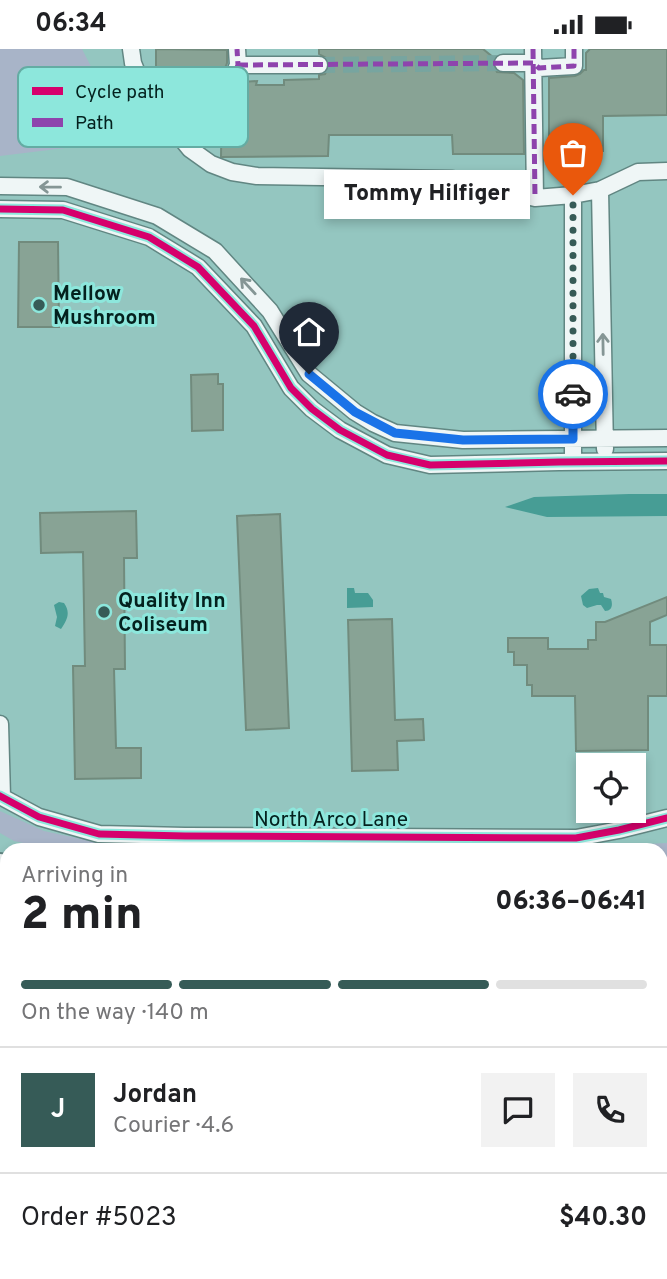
<!DOCTYPE html>
<meta charset="utf-8">
<style>
:root{--surface:#fff;--page:#f2f2f2;--text:#202124;--muted:#757577;--line:#e0e0e0;--accent:#365b57}
body{margin:0;font-family:Overpass,sans-serif;background:var(--page);color:var(--text);height:100vh;display:flex;flex-direction:column;font-size:26px;white-space:nowrap}
*{box-sizing:border-box;margin:0}
p{font-size:23px;color:var(--muted)}
.icon{flex:none;width:38px;height:38px;fill:none;stroke:currentColor;stroke-width:2;stroke-linecap:round;stroke-linejoin:round}
.map{position:relative;flex:1;overflow:hidden}
.details{position:absolute;left:0px;top:794px;width:668px;height:436px;display:flex;flex-direction:column;background:var(--surface);border-radius:21px 21px 0 0;box-shadow:0 4px 10px #0003}
.details>*{flex:none}
.fabs{position:absolute;left:576px;top:704px;display:grid;gap:14px}
.fabs a{display:grid;place-items:center;width:70px;height:70px;border-radius:0px;background:var(--surface);box-shadow:0 4px 10px #0003;font-size:35px}
.pin{position:absolute;display:grid;place-items:center;width:60px;height:60px;color:#fff;margin:-72px -30px;border-radius:50% 50% 50% 0;rotate:-45deg;box-shadow:0 0 7px #0007}
.pin .icon{rotate:45deg}
.courier{position:absolute;display:grid;place-items:center;width:70px;height:70px;margin:-35px;border:5px solid #1a73e8;border-radius:50%;background:#fff;color:#222;box-shadow:0 2px 9px #0007}
.bubble{position:absolute;height:49px;border-radius:0px;background:var(--surface);box-shadow:0 4px 10px #0003;font-size:23px;font-weight:800;line-height:49px;text-align:center}
.head em{font-style:normal;font-weight:800}
.head div{display:flex;flex-direction:column-reverse}
.head{display:flex;align-items:center;justify-content:space-between;height:119px;padding:0 21px}
h1{font-size:46px;font-weight:800;line-height:52px}
.bar{display:grid;grid-template-columns:repeat(4,1fr);gap:10px 7px;align-content:center;height:84px;padding:0 21px}
.bar i{height:9px;border-radius:5px;background:var(--line)}
.bar .current{background:var(--accent)}
.bar p{grid-column:span 4}
.line{display:flex;align-items:center;gap:18px;padding:0 21px;border-top:2px solid var(--line)}
.line div{flex:1}
.round{display:grid;place-items:center;flex:none;width:74px;height:74px;border-radius:0px;background:var(--page)}
.status{display:flex;justify-content:space-between;align-items:center;height:49px;padding:0 35px;background:var(--surface);direction:ltr}
.status svg{height:19px;fill:currentColor}
.map>svg:first-child{display:block}
.green{fill:#a8b4c8}
.water{fill:#479d95}
.building{fill:#88a395;stroke:#718b7d;stroke-width:2}
.lines{fill:none;stroke-linecap:round;stroke-linejoin:round}
.minor-tunnel{stroke:#77a5a0;stroke-width:16;stroke-dasharray:16 8;stroke-linecap:butt}
.minor-casing{stroke:#618682;stroke-width:19}
.highway-casing{stroke:#618682;stroke-width:28}
.minor{stroke:#eff6f6;stroke-width:16}
.highway{stroke:#eff6f6;stroke-width:24}
.quiet{stroke:#8e44ad;stroke-width:5;stroke-dasharray:10 5;stroke-linecap:butt}
.cycleway-casing{stroke:#8de7dc;stroke-width:11}
.cycleway{stroke:#d6006c;stroke-width:7}
.oneway{stroke:#859695}
.done{stroke:#365b57;stroke-width:7;stroke-dasharray:0 12.6}
.route{stroke:#1a73e8;stroke-width:9}
.poi-dot{fill:#365b57;stroke:#8de7dc;stroke-width:2.5}
.labels{text-anchor:middle;stroke-width:6;stroke-linejoin:round;paint-order:stroke}
.poi-label{font-size:21px;font-weight:bold;fill:#04211e;stroke:#8de7dc;text-anchor:start}
.street-label{font-size:21px;fill:#04211e;stroke:#8de7dc}
.key{fill:#8de7dc;stroke:#64aca3;stroke-width:2}
.key-label{font-size:19px;fill:#04211e}
</style>
<div class="status"><b>06:34</b><svg viewBox="0 0 49 12"><path d="M0 12V9h3v3zM5 12V6h3v6zM10 12V3h3v9zM15 12V0h3v12zM26 1h20v11H26zM47 4h2v5h-2z"/></svg></div>
<div class="map">
<svg width="667" height="1230" viewBox="0 0 667 1230">
<rect width="100%" height="100%" fill="#94c6c0"/>
<path class="green" d="M0,0H82L117,68L106,94L0,107Z
M0,762L44,782L123,799L213,801H55L14,792L0,784Z
M667,794V819H662V802L520,801Z
M0,1139L7,1141V1223H152L149,1230H0Z"/>
<path class="water" d="M629,445H667V467L547,468L505,458L534,448Z
M347,539H354L355,544H368L373,551V558L347,559Z
M598,539L600,544H603L604,548L611,550C613,556 612,562 605,562L601,556H597L587,559L583,556L581,547L589,540Z
M59,553L64,554C71,564 67,571 61,580L55,577L57,568L54,556Z"/>
<path class="building" d="M156,0L227,1V14L224,22L205,24L196,30H156Z
M319,0H483L494,9L493,15L497,23L514,24L523,31L524,105H453L452,86H329L328,107L221,108L222,43L236,41L242,33L257,32L256,36H284V31L319,30V26L325,25L329,17L328,10L319,5Z
M590,0H667V66L603,67V102L549,103V29L575,27L580,25L584,21H586V4Z
M19,193H58L59,278H18Z
M218,325V335H223V381L192,382L191,326Z
M136,462L137,509H124L125,620H114L116,699H141V729L75,730L73,617H85L83,503L41,504L40,464Z
M280,465L289,679L246,681L237,467Z
M667,548V566L650,573V596H667V647H648V701L576,702L575,647H532V636H527V616H514V603H508V589H548V600H588V591H596V573H605Z
M392,570L395,671L423,670L424,691L397,692L398,721L352,722L348,571Z"/>
<g class="lines">
<path class="minor-tunnel" d="M319,16L503,14"/>
<g class="minor-casing">
<path id="minor" d="M131,0L133,14L146,46L190,100L211,115L232,123L257,127L452,130L535,149L573,146L600,141L638,123L667,122
M533,0L535,149
M503,14H533L539,19L574,17V0
M238,16H319
M166,70L207,34L231,32L238,16L237,0
M0,137L67,138L157,167L215,202L270,262L309,325L355,363L373,374L395,384L463,391L667,389
M600,141L605,400
M0,160L63,161L149,188L198,218L254,277L291,339L312,360L340,381L387,406L430,416L559,413L667,412
M573,413V146
M0,675L2,748
M0,747L39,768L99,785L185,787L576,789L619,781L667,769
M662,1132L667,1133
M662,1159L667,1160
M338,1223L342,1230
M224,1230L236,1223
M280,1230L294,1223"/>
</g>
<g class="highway-casing">
<path id="highway" d="M0,817L7,820
M662,863H667
M0,883L7,882
M662,915H667
M0,929H7
M662,936H667
M0,1051L7,1049
M0,1078L7,1080"/>
</g>
<use href="#minor" class="minor"/>
<use href="#highway" class="highway"/>
<path class="quiet" d="M533,0L535,149
M238,16L533,14L539,19L574,17V0
M166,70L207,34L231,32L238,16L237,0"/>
<g class="cycleway-casing">
<path id="cycleway" d="M0,160L63,161L149,188L198,218L254,277L291,339L312,360L340,381L387,406L430,416L559,413L667,412
M0,747L39,768L99,785L185,787L576,789L619,781L667,769"/>
</g>
<use href="#cycleway" class="cycleway"/>
</g>
<defs><path id="oneway-shaft" d="M-6 0H5M1.5-3L5.5 0L1.5 3" fill="none" stroke-width="1.6" stroke-linecap="round" stroke-linejoin="round" transform="scale(1.75)"/></defs>
<g class="oneway">
<use href="#oneway-shaft" transform="translate(50 138) rotate(-179)"/>
<use href="#oneway-shaft" transform="translate(248 237) rotate(-133)"/>
<use href="#oneway-shaft" transform="translate(603 295) rotate(-91)"/>
</g>
<g class="lines">
<path class="done" d="M573,345V146"/>
<path class="route" d="M309,325L355,363L395,384L463,391L573,390V345"/>
</g>
<g class="poi-dot">
<circle cx="39" cy="256" r="7"/>
<circle cx="104" cy="563" r="7"/>
</g>
<g class="labels">
<g class="poi-label">
<text x="53" y="251">Mellow<tspan x="53" dy="24">Mushroom</tspan></text>
<text x="118" y="558">Quality Inn<tspan x="118" dy="24">Coliseum</tspan></text>
</g>
<g class="street-label">
<text x="331" y="777">North Arco Lane</text>
</g>
</g>
<rect x="18" y="18" width="230" height="80" rx="10" class="key"/>
<rect x="32" y="38" width="31" height="8" fill="#d6006c"/>
<rect x="32" y="69" width="31" height="9" fill="#8e44ad"/>
<g class="key-label">
<text x="75" y="49">Cycle path</text>
<text x="75" y="80">Path</text>
</g>
</svg>
<div class="fabs">
<a><svg class="icon" aria-label="locate" viewBox="0 0 24 24"><circle cx="12" cy="12" r="6"/><path d="M12 2v4M12 18v4M2 12h4M18 12h4"/></svg></a>
</div>
<div class="pin" style="left:573px;top:146px;background:#ea580c"><svg class="icon" aria-label="bag" viewBox="0 0 24 24"><path d="M5 8h14l-1 12H6zM9 8a3 3 0 0 1 6 0"/></svg></div>
<div class="pin" style="left:309px;top:325px;background:#1f2937"><svg class="icon" aria-label="home" viewBox="0 0 24 24"><path d="M3 11l9-7 9 7M6 9v11h12V9"/></svg></div>
<div class="courier" style="left:573px;top:345px"><svg class="icon" aria-label="car" viewBox="0 0 24 24"><path d="M5 17H2v-5l4-1 3-4h7l3 4 3 1v5h-3M9 17h6M6 11h13"/><circle cx="7" cy="17" r="2"/><circle cx="17" cy="17" r="2"/></svg></div>
<div class="bubble" style="left:324px;top:121px;width:206px">Tommy Hilfiger</div>
<section class="details">
<div class="head"><div><h1>2 min</h1><p>Arriving in</p></div><em>06:36–06:41</em></div>
<div class="bar"><i class="current"></i><i class="current"></i><i class="current"></i><i></i><p>On the way · 140 m</p></div>
<div class="line" style="height:126px"><b class="round" style="background:var(--accent);color:#fff">J</b><div><b>Jordan</b><p>Courier · 4.6</p></div><a class="round"><svg class="icon" aria-label="chat" viewBox="0 0 24 24"><path d="M4 5h16v11H9l-5 4z"/></svg></a><a class="round"><svg class="icon" aria-label="phone" viewBox="0 0 24 24"><path d="M5 4h4l2 5-3 2q2 4 5 5l2-3 5 2v4C11 20 4 13 5 4z"/></svg></a></div>
<div class="line" style="height:91px"><div>Order #5023</div><b>$40.30</b></div>
</section>
</div>
